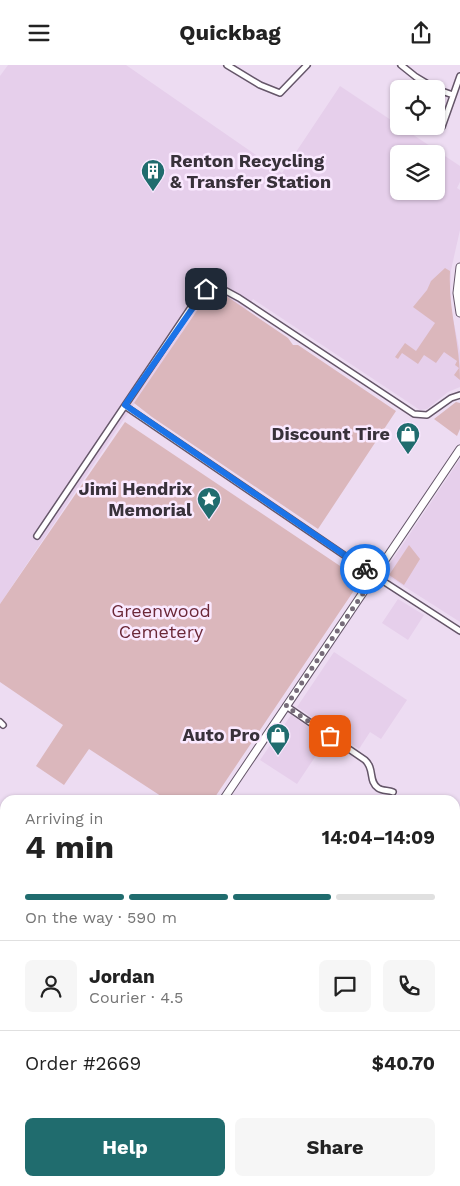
<!DOCTYPE html>
<meta charset="utf-8">
<style>
:root{--surface:#fff;--page:#f6f6f6;--text:#222;--muted:#767676;--line:#e0e0e0;--accent:#206c6e}
body{margin:0;font-family:"Work Sans",sans-serif;background:var(--page);color:var(--text);height:100vh;display:flex;flex-direction:column;font-size:19px;white-space:nowrap}
*{box-sizing:border-box;margin:0}
p{font-size:16px;color:var(--muted)}
.icon{flex:none;width:28px;height:28px;fill:none;stroke:currentColor;stroke-width:2;stroke-linecap:round;stroke-linejoin:round}
.map{position:relative;flex:1;overflow:hidden}
.panel{position:absolute;left:0px;top:730px;width:460px;height:391px;display:flex;flex-direction:column;background:var(--surface);border-radius:15px 15px 0 0;box-shadow:0 1px 4px #0004}
.panel>*{flex:none}
.tools{position:absolute;left:390px;top:15px;display:grid;gap:10px}
.tools a{display:grid;place-items:center;width:55px;height:55px;border-radius:8px;background:var(--surface);box-shadow:0 1px 4px #0004;font-size:25px}
.pin{position:absolute;display:grid;place-items:center;width:42px;height:42px;color:#fff;margin:-21px;border-radius:10px;box-shadow:0 2px 8px #0006}
.courier{position:absolute;display:grid;place-items:center;width:50px;height:50px;margin:-25px;border:4px solid #1a73e8;border-radius:50%;background:#fff;color:#222;box-shadow:0 1px 6px #0007}
.overview em{font-style:normal;font-weight:700}
.overview div{display:flex;flex-direction:column-reverse}
.overview{display:flex;align-items:center;justify-content:space-between;height:85px;padding:0 25px}
h1{font-size:32px;font-weight:700;line-height:38px}
.bar{display:grid;grid-template-columns:repeat(4,1fr);gap:8px 5px;align-content:center;height:60px;padding:0 25px}
.bar i{height:6px;border-radius:4px;background:var(--line)}
.bar .selected{background:var(--accent)}
.bar p{grid-column:span 4}
.line{display:flex;align-items:center;gap:12px;padding:0 25px;border-top:1px solid var(--line)}
.line div{flex:1}
.round{display:grid;place-items:center;flex:none;width:52px;height:52px;border-radius:8px;background:var(--page)}
.button{display:flex;gap:10px;margin-top:auto;padding:10px 25px}
.button a{flex:1;height:58px;border-radius:8px;background:var(--accent);color:#fff;font-size:20px;font-weight:700;line-height:58px;text-align:center}
.button a+a{background:var(--page);color:var(--text)}
header{display:flex;justify-content:space-between;align-items:center;height:65px;padding:0 25px;background:var(--surface);font-size:22px;font-weight:700}
.map>svg:first-child{display:block}
.built{fill:#e6cfeb;fill-rule:evenodd}
.green{fill:#dbb7bc}
.lines{fill:none;stroke-linecap:round;stroke-linejoin:round}
.minor-casing{stroke:#655669;stroke-width:8}
.major-casing{stroke:#655669;stroke-width:9}
.minor{stroke:#fff;stroke-width:5}
.major{stroke:#fff;stroke-width:7}
.done{stroke:#776d7a;stroke-width:5;stroke-dasharray:0 9}
.route{stroke:#1a73e8;stroke-width:6}
.labels{text-anchor:middle;stroke-width:5;stroke-linejoin:round;paint-order:stroke}
.poi-label{font-size:18px;font-weight:bold;fill:#38313a;stroke:#fae9ff;text-anchor:end}
.park-label{font-size:18px;fill:#6b2838;stroke:#fae9ff}
</style>
<header><svg class="icon" aria-label="menu" viewBox="0 0 24 24"><path d="M4 6h16M4 12h16M4 18h16"/></svg>Quickbag<svg class="icon" aria-label="share" viewBox="0 0 24 24"><path d="M12 15V3M7 8l5-5 5 5M5 13v7h14v-7"/></svg></header>
<div class="map">
<svg width="460" height="1121" viewBox="0 0 460 1121">
<rect width="100%" height="100%" fill="#eddcf2"/>
<path class="built" d="M8,0H126L282,108L340,21L460,101V117L457,123L460,125V165L451,205L450,239L460,288V322L448,327L427,344L420,345L253,234L246,245L212,223L0,539V11ZM399,89H436V126H399Z
M460,394V557L388,511L387,503Z
M398,534L424,550L408,575L382,558Z
M334,587L407,635L381,674L370,667L359,684L297,642Z
M291,650L327,674L297,719L260,695Z
M0,980L5,983V1041L0,1048Z
M5,1076V1116H151L148,1121H0V1083Z"/>
<path class="green" d="M445,203L450,206C448,245 460,277 460,315L454,310L459,303L455,300L457,296L444,287L436,298L424,290L418,299L402,288L398,294L395,292L405,278L416,286L435,258L413,242L427,225L431,216Z
M213,222L288,273L293,280H298L396,346L318,464L152,352L134,338Z
M456,337L460,338V364L457,371L434,354Z
M125,357L361,515L213,735H167L89,684L64,720L36,701L63,660L0,617V539Z
M409,480L420,494L404,520L389,510Z"/>
<g class="lines">
<g class="minor-casing">
<path id="minor" d="M227,0L260,20L280,28L307,0
M401,0L416,12L436,24
M436,24L453,30
M442,62L460,11
M196,218L215,220L239,233L414,349L427,350L451,333L460,330
M125,341L369,507L460,566
M37,471L194,238L210,218
M286,641L365,695C375,704 368,716 378,723C382,726 388,725 393,727
M0,657L3,660
M0,807L5,799
M455,814L460,807
M0,904L5,896
M455,920L460,912
M0,970L5,974
M459,1016L460,1014
M455,1106L460,1111
M226,1116L233,1121
M336,1116L343,1121
M209,1121L212,1116
M250,1121L254,1116
M322,1121L325,1116
M425,1121L430,1116"/>
</g>
<g class="major-casing">
<path id="major" d="M460,202L457,228L460,248
M223,735L460,384
M0,1065L5,1058"/>
</g>
<use href="#minor" class="minor"/>
<use href="#major" class="major"/>
</g>
<g class="lines">
<path class="done" d="M330,671L286,641L375,511L365,504"/>
<path class="route" d="M206,224L125,340L365,504"/>
</g>
<defs>
<g id="building-pin" transform="scale(1.25)"><path d="M0 17L-7.5 6A9.5 9.5 0 1 1 7.5 6Z" fill="#206c6e" stroke="#fae9ff"/><path d="M-4-6H4V6H1V3H-1V6H-4ZM-2.5-4.3h1.7v1.8h-1.7ZM.8-4.3h1.7v1.8H.8ZM-2.5-1h1.7V.8h-1.7ZM.8-1h1.7V.8H.8Z" fill="#fff"/></g>
<g id="shop-pin" transform="scale(1.25)"><path d="M0 17L-7.5 6A9.5 9.5 0 1 1 7.5 6Z" fill="#206c6e" stroke="#fae9ff"/><path d="M-5-2.5h2.3a2.7 3.5 0 0 1 5.4 0H5L5.5 6h-11ZM-1.5-2.5h3a1.5 2.3 0 0 0-3 0Z" fill="#fff"/></g>
<g id="sight-pin" transform="scale(1.25)"><path d="M0 17L-7.5 6A9.5 9.5 0 1 1 7.5 6Z" fill="#206c6e" stroke="#fae9ff"/><path d="M0-6L1.8-2.2L6-1.7L2.9 1.2L3.7 5.4L0 3.3L-3.7 5.4L-2.9 1.2L-6-1.7L-1.8-2.2Z" fill="#fff"/></g>
</defs>
<g fill-rule="evenodd">
<use href="#building-pin" x="153" y="106"/>
<use href="#shop-pin" x="408" y="369"/>
<use href="#sight-pin" x="209" y="434"/>
<use href="#shop-pin" x="278" y="670"/>
</g>
<g class="labels">
<g class="poi-label">
<text x="170" y="102" text-anchor="start">Renton Recycling<tspan x="170" dy="21">&amp; Transfer Station</tspan></text>
<text x="390" y="375">Discount Tire</text>
<text x="192" y="430">Jimi Hendrix<tspan x="192" dy="21">Memorial</tspan></text>
<text x="260" y="676">Auto Pro</text>
</g>
<g class="park-label">
<text x="161" y="552">Greenwood<tspan x="161" dy="21">Cemetery</tspan></text>
</g>
</g>
</svg>
<div class="tools">
<a><svg class="icon" aria-label="locate" viewBox="0 0 24 24"><circle cx="12" cy="12" r="6"/><path d="M12 2v4M12 18v4M2 12h4M18 12h4"/></svg></a>
<a><svg class="icon" aria-label="layers" viewBox="0 0 24 24"><path d="M12 4l9 5-9 5-9-5zM3 14l9 5 9-5"/></svg></a>
</div>
<div class="pin" style="left:330px;top:671px;background:#ea580c"><svg class="icon" aria-label="bag" viewBox="0 0 24 24"><path d="M5 8h14l-1 12H6zM9 8a3 3 0 0 1 6 0"/></svg></div>
<div class="pin" style="left:206px;top:224px;background:#1f2937"><svg class="icon" aria-label="home" viewBox="0 0 24 24"><path d="M3 11l9-7 9 7M6 9v11h12V9"/></svg></div>
<div class="courier" style="left:365px;top:504px"><svg class="icon" aria-label="bike" viewBox="0 0 24 24"><circle cx="6" cy="16" r="4"/><circle cx="18" cy="16" r="4"/><path d="M6 16l4-8h5l3 8M10 8l3 8H6M13 5h3"/></svg></div>
<section class="panel">
<div class="overview"><div><h1>4 min</h1><p>Arriving in</p></div><em>14:04–14:09</em></div>
<div class="bar"><i class="selected"></i><i class="selected"></i><i class="selected"></i><i></i><p>On the way · 590 m</p></div>
<div class="line" style="height:90px"><a class="round"><svg class="icon" aria-label="person" viewBox="0 0 24 24"><circle cx="12" cy="8" r="4"/><path d="M4 21q1-7 8-7t8 7"/></svg></a><div><b>Jordan</b><p>Courier · 4.5</p></div><a class="round"><svg class="icon" aria-label="chat" viewBox="0 0 24 24"><path d="M4 5h16v11H9l-5 4z"/></svg></a><a class="round"><svg class="icon" aria-label="phone" viewBox="0 0 24 24"><path d="M5 4h4l2 5-3 2q2 4 5 5l2-3 5 2v4C11 20 4 13 5 4z"/></svg></a></div>
<div class="line" style="height:65px"><div>Order #2669</div><b>$40.70</b></div>
<div class="button"><a>Help</a><a>Share</a></div>
</section>
</div>
